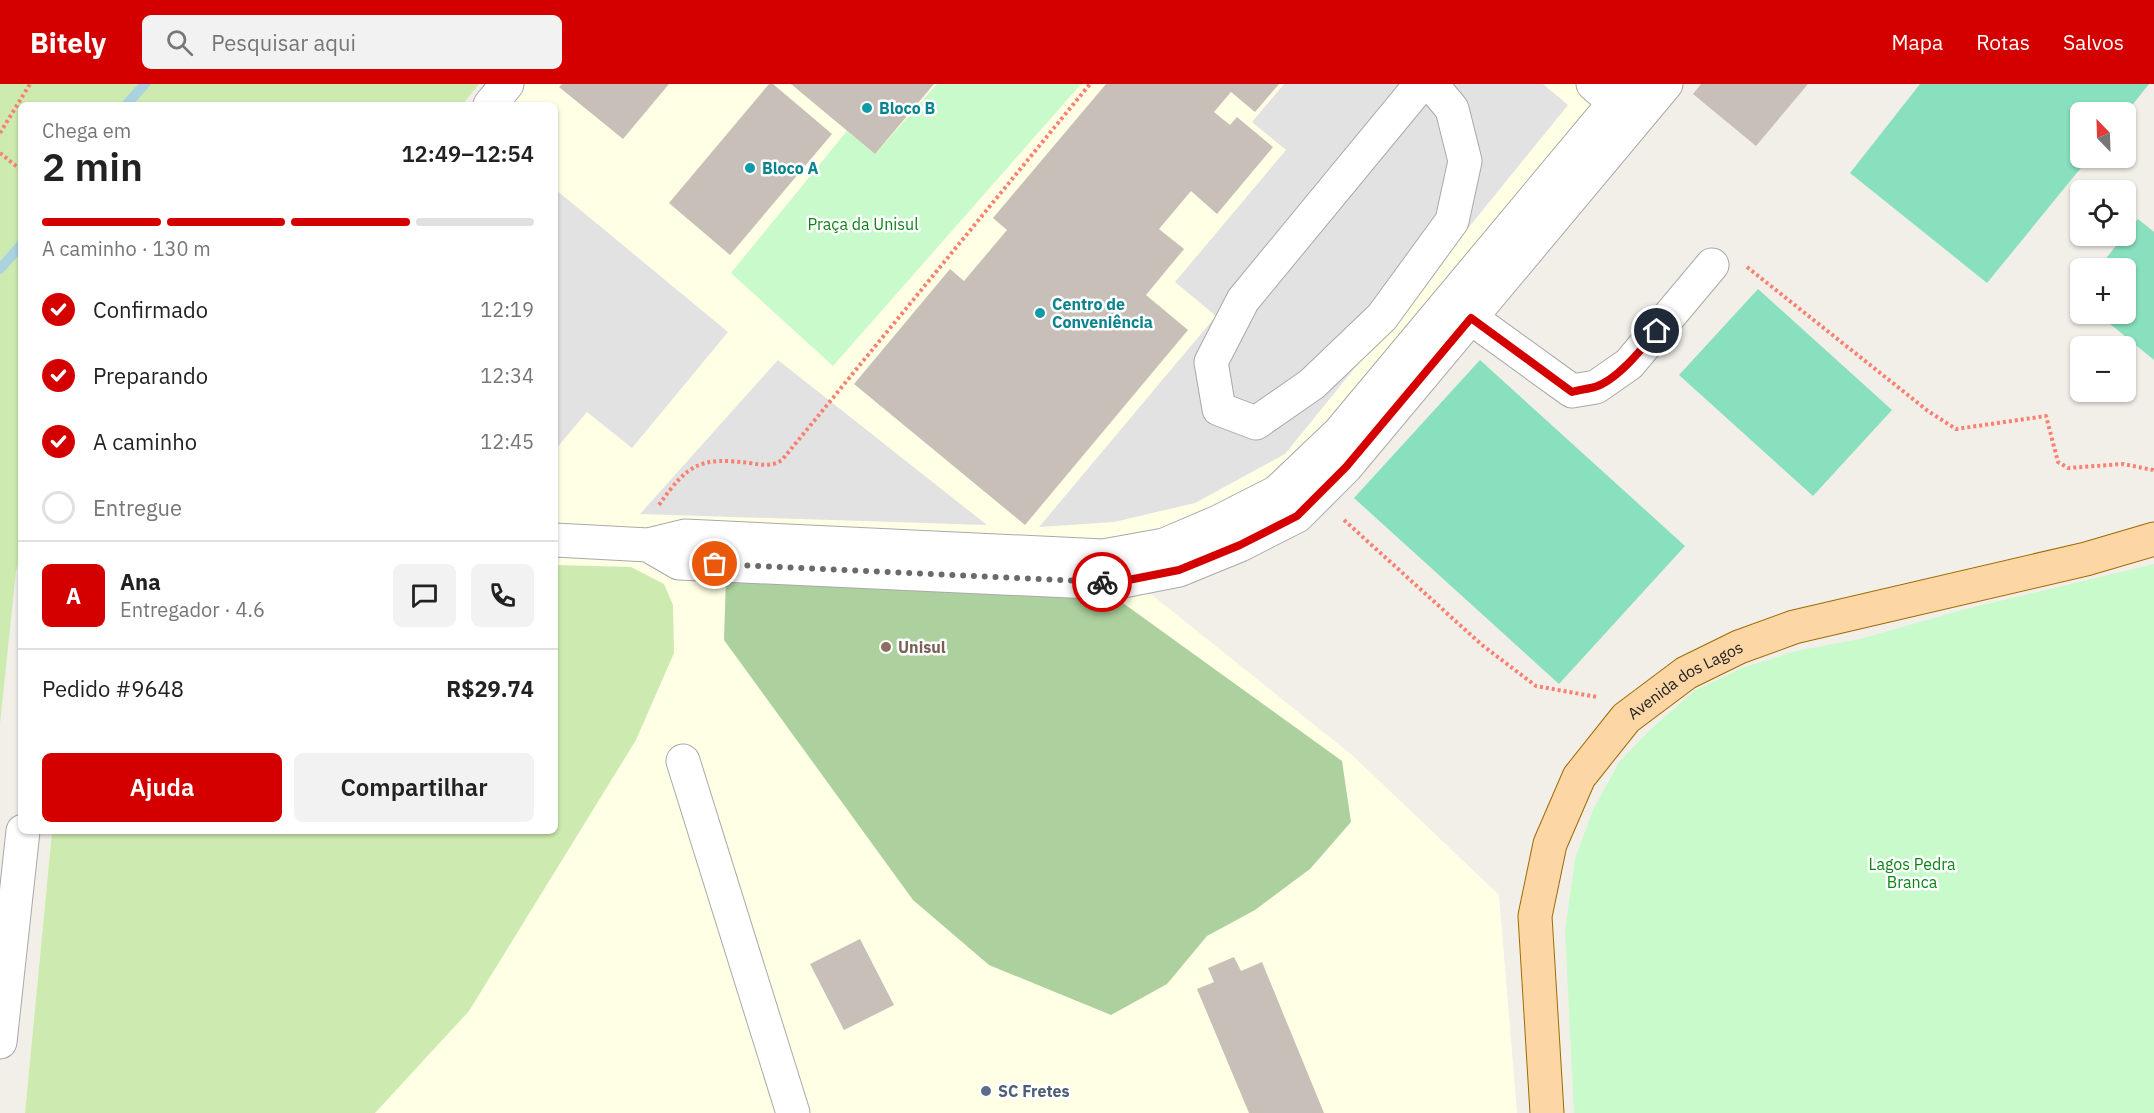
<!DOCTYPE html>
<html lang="pt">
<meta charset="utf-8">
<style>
:root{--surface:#fff;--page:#f2f2f2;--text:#222;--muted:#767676;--line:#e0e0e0;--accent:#d40000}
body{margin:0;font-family:"IBM Plex Sans",sans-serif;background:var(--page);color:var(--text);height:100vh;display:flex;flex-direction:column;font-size:22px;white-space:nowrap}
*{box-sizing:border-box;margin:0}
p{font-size:20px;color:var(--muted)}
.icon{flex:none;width:33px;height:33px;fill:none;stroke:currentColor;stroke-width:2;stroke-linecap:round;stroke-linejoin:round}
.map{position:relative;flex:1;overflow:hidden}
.sheet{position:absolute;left:18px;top:18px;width:540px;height:732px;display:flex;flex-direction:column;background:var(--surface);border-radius:9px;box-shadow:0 2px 4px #0004}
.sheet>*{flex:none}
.needle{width:39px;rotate:337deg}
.controls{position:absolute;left:2070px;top:18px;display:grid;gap:12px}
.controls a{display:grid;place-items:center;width:66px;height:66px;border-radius:9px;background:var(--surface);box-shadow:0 2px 4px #0004;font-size:30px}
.pin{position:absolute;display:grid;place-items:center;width:51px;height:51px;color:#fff;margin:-26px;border:3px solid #fff;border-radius:50%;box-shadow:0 2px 6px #0007}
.courier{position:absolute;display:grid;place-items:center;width:60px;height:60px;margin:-30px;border:4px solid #d40000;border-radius:50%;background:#fff;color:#222;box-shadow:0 2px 8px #0007}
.summary em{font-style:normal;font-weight:600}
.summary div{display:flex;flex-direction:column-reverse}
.summary{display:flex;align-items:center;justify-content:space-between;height:102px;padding:0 24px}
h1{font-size:39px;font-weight:600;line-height:45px}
.bar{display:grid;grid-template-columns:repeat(4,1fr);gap:9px 6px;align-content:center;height:72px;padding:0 24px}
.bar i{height:8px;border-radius:4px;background:var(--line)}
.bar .current{background:var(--accent)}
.bar p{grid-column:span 4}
.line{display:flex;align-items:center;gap:15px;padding:0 24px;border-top:2px solid var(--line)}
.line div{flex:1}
.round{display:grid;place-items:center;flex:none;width:63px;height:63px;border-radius:9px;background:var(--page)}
ol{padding:0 24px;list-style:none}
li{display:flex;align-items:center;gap:18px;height:66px}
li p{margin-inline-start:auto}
li .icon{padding:6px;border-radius:50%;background:var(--accent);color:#fff;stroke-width:4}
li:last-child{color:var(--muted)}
li i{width:33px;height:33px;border:3px solid var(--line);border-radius:50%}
.cta{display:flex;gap:12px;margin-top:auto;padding:12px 24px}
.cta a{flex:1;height:69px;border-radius:9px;background:var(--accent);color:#fff;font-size:24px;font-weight:600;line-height:69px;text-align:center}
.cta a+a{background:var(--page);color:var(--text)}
header{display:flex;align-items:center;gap:36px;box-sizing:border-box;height:84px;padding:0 30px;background:var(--accent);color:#fff}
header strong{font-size:28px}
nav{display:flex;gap:33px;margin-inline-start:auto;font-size:21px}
.search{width:420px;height:54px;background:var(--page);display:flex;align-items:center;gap:15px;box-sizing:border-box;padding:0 21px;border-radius:9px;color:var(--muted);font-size:22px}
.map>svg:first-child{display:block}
.education{fill:#ffffe5}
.grass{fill:#cdebb0}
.forest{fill:#add19e}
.park{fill:#c8facc}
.pitch{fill:#88e0be}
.parking{fill:#e2e2e2}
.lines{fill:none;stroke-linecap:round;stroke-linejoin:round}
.stream{stroke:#aad3df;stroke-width:10}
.building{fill:#c7bfb8}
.minor-casing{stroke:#a9a9a9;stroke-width:35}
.major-casing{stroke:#a06b00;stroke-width:35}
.path{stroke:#fa8072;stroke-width:4;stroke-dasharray:3 3;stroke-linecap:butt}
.minor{stroke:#fff;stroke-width:33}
.major{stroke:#fcd6a4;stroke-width:33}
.done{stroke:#6b6a68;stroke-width:6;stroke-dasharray:0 10.8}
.route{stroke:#d40000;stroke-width:8}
.culture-dot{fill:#0f9aa8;stroke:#fff;stroke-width:2}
.education-dot{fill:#8d6e63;stroke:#fff;stroke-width:2}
.service-dot{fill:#5c6f8a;stroke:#fff;stroke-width:2}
.labels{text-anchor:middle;stroke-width:5;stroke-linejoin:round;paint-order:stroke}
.culture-label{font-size:16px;font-weight:bold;fill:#0d838f;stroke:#fff;text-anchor:start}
.park-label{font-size:16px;fill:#0c8416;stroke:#fff}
.education-label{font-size:16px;font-weight:bold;fill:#785e54;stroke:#fff;text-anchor:start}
.street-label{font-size:16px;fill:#222;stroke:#fff}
.service-label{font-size:16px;font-weight:bold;fill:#4e5e75;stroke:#fff;text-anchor:start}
</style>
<header>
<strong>Bitely</strong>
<div class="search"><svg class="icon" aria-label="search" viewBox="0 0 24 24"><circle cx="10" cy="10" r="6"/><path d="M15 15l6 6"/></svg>Pesquisar aqui</div>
<nav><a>Mapa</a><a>Rotas</a><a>Salvos</a></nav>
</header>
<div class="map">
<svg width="2154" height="1029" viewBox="0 0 2154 1029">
<rect width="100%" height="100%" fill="#f2efe9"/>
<path class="education" d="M526,0H1609L1327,346L1276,397L1160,451L1082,455L1352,671L1499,811L1517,1029H25L52,747H555V21H508Z"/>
<path class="grass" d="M0,0H479L462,21H21V470L16,487L0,640Z
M555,481L631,483L664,500L673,521L674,569L636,656L469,927L375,1029H25L52,747H555Z"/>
<path class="forest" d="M726,492L1109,509L1342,677L1351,738L1310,785L1255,826L1207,852L1167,900L1111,931L989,881L913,816L724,556Z"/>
<path class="park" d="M937,0H1081L833,282L731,189L847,47L875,70Z
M2154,480V1029H1574L1565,847L1575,775L1593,726L1619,678L1650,646L1694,607L1742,584L1796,567L1860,555L1962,526Z"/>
<path class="pitch" d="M1920,0H2149L2126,29L2080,28V74H2089L1987,199L1850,89Z
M2138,135L2154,148V276L2098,230H2126V184H2098Z
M1758,205L1892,326L1813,412L1679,291Z
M1480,276L1685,462L1559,600L1354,414Z"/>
<path class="parking" d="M1284,0H1543L1568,21L1285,370L1195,419L1114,438L1039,443L1216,232L1175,198L1286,66L1252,38Z
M555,105L728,248L632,364L587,328L555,366Z
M778,276L987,441L640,430Z"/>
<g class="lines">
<path class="stream" d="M126,21L145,0
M0,185L21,161"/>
</g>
<path class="building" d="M562,0H669L623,55L559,3Z
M769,0H773L832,50L730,171L669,119Z
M791,0H934L875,70Z
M1106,0H1279L1255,28L1231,8L1214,28L1230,41L1237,33L1273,63L1217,130L1191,107L1159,145L1184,165L1146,211L1188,246L1025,441L854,300L950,185L964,197L1007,146L993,134Z
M1701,0H1808L1756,62L1693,10Z
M860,855L894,921L844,946L810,880Z
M1234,873L1241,887L1262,878L1324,1029H1249L1197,905L1214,898L1208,884Z"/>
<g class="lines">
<g class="minor-casing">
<path id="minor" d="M1421,0L1243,216L1211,278L1219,325L1256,339L1312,300L1382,233L1452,137L1465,77L1452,25L1431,0
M1593,0L1615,19
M490,21L507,0
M1471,234L1572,307L1596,303L1629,280L1712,181
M555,456L648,461L685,452L1103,472L1164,461L1218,438L1277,408L1339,349L1630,0
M648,461L679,479L1113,499L1179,486L1240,461L1297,432L1346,383L1666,0
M683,677L793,1029
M0,958L23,747"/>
</g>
<g class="major-casing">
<g id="major">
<path id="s1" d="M1547,1029L1535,832L1550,760L1579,693L1626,634L1686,589L1739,563L1794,543L2086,475L2154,455"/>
</g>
</g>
<path class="path" d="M0,49L30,0
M0,69L21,86
M1747,183L1928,327L1956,345L2046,332L2058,378L2068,384L2123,380L2153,386L2154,388
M659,421C688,379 701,373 750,379C762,381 771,383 782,376L1090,0
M1344,436L1482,561L1536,602L1597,613"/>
<use href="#minor" class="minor"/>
<use href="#major" class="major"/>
</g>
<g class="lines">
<path class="done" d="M715,480L1102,498"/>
<path class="route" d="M1102,498L1113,499L1179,486L1240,461L1297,432L1346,383L1471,234L1572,308C1579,306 1587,305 1595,303C1617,296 1642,265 1657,247"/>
</g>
<g class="culture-dot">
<circle cx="867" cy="24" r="6"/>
<circle cx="750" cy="84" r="6"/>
<circle cx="1040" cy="229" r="6"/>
</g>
<circle class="education-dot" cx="886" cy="563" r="6"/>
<circle class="service-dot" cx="986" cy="1007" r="6"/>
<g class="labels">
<g class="culture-label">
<text x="879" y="30">Bloco B</text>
<text x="762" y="90">Bloco A</text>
<text x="1052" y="226">Centro de<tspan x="1052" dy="18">Conveniência</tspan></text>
</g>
<g class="park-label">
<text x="863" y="146">Praça da Unisul</text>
<text x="1912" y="786">Lagos Pedra<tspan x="1912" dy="18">Branca</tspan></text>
</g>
<g class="education-label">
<text x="898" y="569">Unisul</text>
</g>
<g class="street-label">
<text dy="6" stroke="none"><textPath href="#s1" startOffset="490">Avenida dos Lagos</textPath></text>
</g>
<g class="service-label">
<text x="998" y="1013">SC Fretes</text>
</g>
</g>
</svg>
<div class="controls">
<a><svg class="needle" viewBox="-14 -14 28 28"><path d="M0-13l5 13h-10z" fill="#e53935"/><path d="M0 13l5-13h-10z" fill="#767676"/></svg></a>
<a><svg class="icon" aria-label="locate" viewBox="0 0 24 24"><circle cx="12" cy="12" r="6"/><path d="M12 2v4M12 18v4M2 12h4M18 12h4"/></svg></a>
<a>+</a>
<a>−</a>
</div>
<div class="pin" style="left:715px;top:480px;background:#ea580c"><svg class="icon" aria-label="bag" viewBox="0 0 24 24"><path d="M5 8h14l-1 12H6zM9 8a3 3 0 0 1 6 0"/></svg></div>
<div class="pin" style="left:1657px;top:247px;background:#1f2937"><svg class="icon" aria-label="home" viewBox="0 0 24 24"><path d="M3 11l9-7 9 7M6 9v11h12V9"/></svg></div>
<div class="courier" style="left:1102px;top:498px"><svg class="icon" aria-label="bike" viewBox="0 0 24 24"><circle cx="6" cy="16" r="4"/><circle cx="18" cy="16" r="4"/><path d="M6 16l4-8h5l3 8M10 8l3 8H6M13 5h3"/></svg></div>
<section class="sheet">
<div class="summary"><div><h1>2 min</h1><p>Chega em</p></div><em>12:49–12:54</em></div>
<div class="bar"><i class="current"></i><i class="current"></i><i class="current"></i><i></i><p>A caminho · 130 m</p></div>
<ol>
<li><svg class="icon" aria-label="check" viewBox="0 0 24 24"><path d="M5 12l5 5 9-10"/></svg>Confirmado<p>12:19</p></li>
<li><svg class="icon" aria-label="check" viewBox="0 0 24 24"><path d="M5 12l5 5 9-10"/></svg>Preparando<p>12:34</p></li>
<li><svg class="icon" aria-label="check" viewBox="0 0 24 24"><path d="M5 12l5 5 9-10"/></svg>A caminho<p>12:45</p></li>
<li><i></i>Entregue</li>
</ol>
<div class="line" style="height:108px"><b class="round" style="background:var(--accent);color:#fff">A</b><div><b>Ana</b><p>Entregador · 4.6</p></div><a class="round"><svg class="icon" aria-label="chat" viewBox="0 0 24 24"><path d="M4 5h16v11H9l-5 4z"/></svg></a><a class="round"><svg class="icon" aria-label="phone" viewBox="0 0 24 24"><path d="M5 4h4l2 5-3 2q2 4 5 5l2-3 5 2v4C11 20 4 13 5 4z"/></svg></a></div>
<div class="line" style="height:78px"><div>Pedido #9648</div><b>R$29.74</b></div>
<div class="cta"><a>Ajuda</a><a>Compartilhar</a></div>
</section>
</div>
